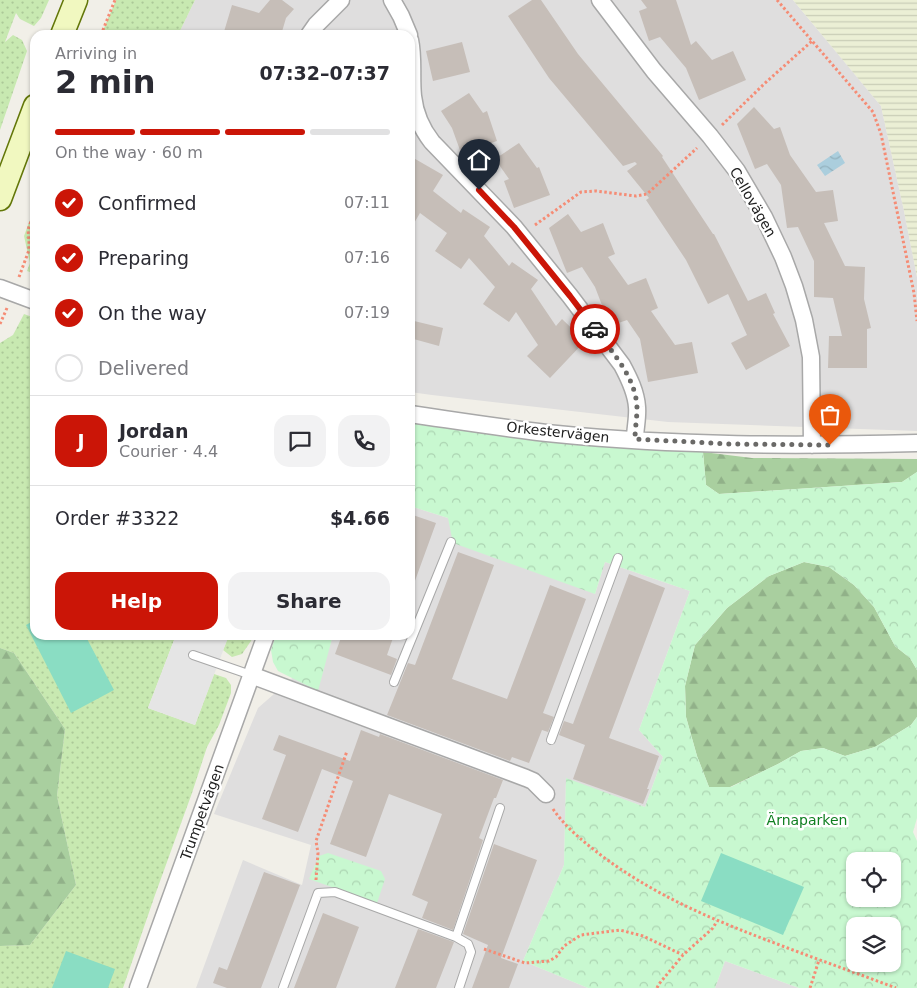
<!DOCTYPE html>
<meta charset="utf-8">
<style>
:root{--surface:#fff;--page:#f2f2f3;--text:#2b2b33;--muted:#7c7c81;--line:#e1e1e2;--accent:#cb1507}
body{margin:0;font-family:"DejaVu Sans",sans-serif;background:var(--page);color:var(--text);height:100vh;display:flex;flex-direction:column;font-size:19px;white-space:nowrap}
*{box-sizing:border-box;margin:0}
p{font-size:16px;color:var(--muted)}
.icon{flex:none;width:28px;height:28px;fill:none;stroke:currentColor;stroke-width:2;stroke-linecap:round;stroke-linejoin:round}
.map{position:relative;flex:1;overflow:hidden}
.panel{position:absolute;left:30px;top:30px;width:385px;height:610px;display:flex;flex-direction:column;background:var(--surface);border-radius:15px;box-shadow:0 1px 4px #0004}
.panel>*{flex:none}
.buttons{position:absolute;left:846px;top:852px;display:grid;gap:10px}
.buttons a{display:grid;place-items:center;width:55px;height:55px;border-radius:10px;background:var(--surface);box-shadow:0 1px 4px #0004;font-size:25px}
.pin{position:absolute;display:grid;place-items:center;width:42px;height:42px;color:#fff;margin:-51px -21px;border-radius:50% 50% 50% 0;rotate:-45deg;box-shadow:0 0 5px #0007}
.pin .icon{rotate:45deg}
.courier{position:absolute;display:grid;place-items:center;width:50px;height:50px;margin:-25px;border:4px solid #cb1507;border-radius:50%;background:#fff;color:#222;box-shadow:0 1px 6px #0007}
.overview em{font-style:normal;font-weight:700}
.overview div{display:flex;flex-direction:column-reverse}
.overview{display:flex;align-items:center;justify-content:space-between;height:85px;padding:0 25px}
h1{font-size:32px;font-weight:700;line-height:38px}
.bar{display:grid;grid-template-columns:repeat(4,1fr);gap:8px 5px;align-content:center;height:60px;padding:0 25px}
.bar i{height:6px;border-radius:4px;background:var(--line)}
.bar .selected{background:var(--accent)}
.bar p{grid-column:span 4}
.line{display:flex;align-items:center;gap:12px;padding:0 25px;border-top:1px solid var(--line)}
.line div{flex:1}
.round{display:grid;place-items:center;flex:none;width:52px;height:52px;border-radius:15px;background:var(--page)}
ol{padding:0 25px;list-style:none}
li{display:flex;align-items:center;gap:15px;height:55px}
li p{margin-inline-start:auto}
li .icon{padding:5px;border-radius:50%;background:var(--accent);color:#fff;stroke-width:4}
li:last-child{color:var(--muted)}
li i{width:28px;height:28px;border:2px solid var(--line);border-radius:50%}
.primary-button{display:flex;gap:10px;margin-top:auto;padding:10px 25px}
.primary-button a{flex:1;height:58px;border-radius:15px;background:var(--accent);color:#fff;font-size:20px;font-weight:700;line-height:58px;text-align:center}
.primary-button a+a{background:var(--page);color:var(--text)}
.map>svg:first-child{display:block}
.residential{fill:#dfdede}
.farmland{fill:url(#farmland-rules)}
.grass{fill:url(#grass-dots)}
.forest{fill:url(#forest-firs)}
.park{fill:url(#park-crowns);fill-rule:evenodd}
.pitch{fill:#8addc3}
.parking{fill:#e5e5e5}
.water{fill:url(#water-waves)}
.building{fill:#c6beb8}
.lines{fill:none;stroke-linecap:round;stroke-linejoin:round}
.lane-casing{stroke:#a8a8a8;stroke-width:10}
.street-casing{stroke:#a8a8a8;stroke-width:19}
.secondary-casing{stroke:#637709;stroke-width:25}
.path{stroke:#f58c75;stroke-width:3;stroke-dasharray:2.5 2.5;stroke-linecap:butt}
.lane{stroke:#fff;stroke-width:8}
.street{stroke:#fff;stroke-width:16}
.secondary{stroke:#f1f8c0;stroke-width:22}
.done{stroke:#6a6967;stroke-width:5;stroke-dasharray:0 9}
.route{stroke:#cb1507;stroke-width:6}
.labels{text-anchor:middle;stroke-width:5;stroke-linejoin:round;paint-order:stroke}
.street-label{font-size:14px;fill:#212121;stroke:#fff}
.park-label{font-size:14px;fill:#107f21;stroke:#fff}
</style>
<div class="map">
<svg width="917" height="988" viewBox="0 0 917 988">
<defs>
<pattern id="farmland-rules" width="6" height="5" patternUnits="userSpaceOnUse" patternTransform="scale(1.25)"><rect width="6" height="5" fill="#ebefd5"/><path d="M0 2.5h6" fill="none" stroke="#c9cdb7"/></pattern>
<pattern id="grass-dots" width="8" height="8" patternUnits="userSpaceOnUse" patternTransform="scale(1.25)"><rect width="8" height="8" fill="#c8e9b1"/><path d="M2 2h.1M6 6h.1" fill="none" stroke="#acc898" stroke-width="1.8" stroke-linecap="round"/></pattern>
<pattern id="forest-firs" width="22" height="20" patternUnits="userSpaceOnUse" patternTransform="scale(1.25)"><rect width="22" height="20" fill="#a9cf9f"/><path d="M5 1l3.5 6h-7zM16 11l3.5 6h-7z" fill="#91b189"/></pattern>
<pattern id="park-crowns" width="20" height="18" patternUnits="userSpaceOnUse" patternTransform="scale(1.25)"><rect width="20" height="18" fill="#c8f8d0"/><path d="M2 6a3 3 0 1 1 6 0M12 15a3 3 0 1 1 6 0" fill="none" stroke="#acd4b2"/></pattern>
<pattern id="water-waves" width="16" height="10" patternUnits="userSpaceOnUse" patternTransform="scale(1.25)"><rect width="16" height="10" fill="#abcedd"/><path d="M0 5q4-4 8 0t8 0" fill="none" stroke="#93b1bd"/></pattern>
</defs>
<rect width="100%" height="100%" fill="#f1efe8"/>
<path class="residential" d="M195,0H793L881,106L904,211L917,277V431L668,422L432,395L410,392V35H178Z
M410,506L448,518L595,594L605,562L690,591L639,730L663,757L645,807L566,779L564,865L523,961L588,988H196L243,860L302,885L311,845L214,814L258,708L330,645L333,635H410Z
M725,961L799,988H715Z"/>
<path class="farmland" d="M793,0H917V277L904,211L881,106Z"/>
<path class="grass" d="M0,0H49L41,18L34,26L20,19L16,13L5,42L13,35L22,40L27,51L0,130Z
M116,0H195L178,35H101Z
M35,206V274L27,271L30,263L24,236Z
M24,314L35,318V635H176L148,708L195,725L214,674L226,678L231,685V693L219,725L207,747L192,793L155,895L123,988H0V946L30,945L76,885L57,796L65,729L14,653L0,648V343L13,335Z
M229,635H253L251,641L242,654L232,657L223,650Z"/>
<path class="forest" d="M703,452L752,458L917,459V472L902,482L719,494L706,485Z
M804,562L829,567L854,585L874,607L895,646L910,658L917,670V717L911,725L875,747L845,756L823,748L801,751L778,764L730,787H709L697,756L686,717L685,686L695,645L727,608L769,576Z
M0,648L14,653L65,729L57,796L76,885L30,945L0,946Z"/>
<path class="park" d="M410,420L479,432L597,446L703,452L706,485L719,494L902,482L917,472V670L910,658L895,646L874,607L854,585L829,567L804,562L769,576L727,608L695,645L685,686L686,717L697,756L709,787H731L778,764L801,751L823,748L845,756L875,747L911,725L917,717V818L913,832L917,841V988H799L725,961L715,988H588L523,961L564,865L566,778L645,807L663,757L639,730L690,591L605,562L595,594L453,543L448,518L410,506ZM855,861H892V899H855ZM855,926H892V964H855Z
M276,635H333L318,691L278,671L273,662L271,650Z
M328,853L381,871L385,879L377,903L309,879L319,856Z"/>
<path class="pitch" d="M35,620V635H85L114,690L71,713L26,625Z
M721,853L804,887L783,935L701,901Z
M66,951L115,969L108,988H52Z"/>
<path class="parking" d="M176,635H229L195,725L148,708Z"/>
<path class="water" d="M838,151L845,163L825,176L817,165Z"/>
<path class="building" d="M270,0H282L294,9L286,18L281,35H223L232,5L259,13Z
M532,0H541L578,54L663,156L662,157L713,234H714L748,301L766,293L775,313L773,314L790,346L746,370L731,343L747,335L728,294L708,304L686,260L646,200L649,198L627,171L637,164L635,162L623,166L549,78L508,16Z
M641,0H676L691,45L696,41L712,60L733,51L746,80L699,100L686,68L660,37L649,41L639,11L647,8Z
M462,42L470,72L433,81L426,51Z
M469,93L483,113L487,111L497,141L461,153L452,128L441,111Z
M754,107L774,129L780,127L790,155L816,192L833,190L838,221L824,223L845,266L865,267L864,299L871,328L867,329V368H828L829,336H842L833,298L814,297V261L798,227L787,228L781,185L767,164L755,169L737,124Z
M519,143L537,168L539,167L550,195L514,208L504,181L509,179L495,159Z
M410,156L443,175L433,191L461,213L463,209L490,227L484,236L509,266L512,262L538,280L531,289L556,326L562,319L585,341L550,378L527,356L538,345L516,312L509,322L483,304L495,287L469,258L461,269L435,251L447,233L420,213L410,230Z
M568,214L581,232L603,223L615,254L608,257L628,285L646,278L658,308L651,311L675,345L692,342L698,373L648,382L640,339L627,320L610,326L595,287L582,267L567,273L549,228Z
M410,320L443,328L439,346L410,338Z
M410,514L436,523L412,589L410,588Z
M458,552L494,565L452,679L507,699L550,585L586,599L543,713L554,717L548,732L542,730L529,763L512,757L510,761L387,715L408,663L415,665Z
M629,574L665,588L609,738L659,756L647,789H649L643,804L573,779L585,745L559,735L564,721L573,724Z
M342,635H394L387,655L397,659L391,675L335,654Z
M361,730L379,737L380,734L503,780L496,798H494L479,838L483,840L453,930L422,918L428,902L412,895L442,814L389,794L366,857L330,844L353,781L322,769L298,832L262,819L286,755L273,750L279,735L350,761Z
M494,844L537,860L501,958L518,964L509,988H472L488,945L463,934Z
M264,872L300,885L261,988H227L213,983L219,967L227,970Z
M323,913L359,927L336,988H294Z
M418,929L454,942L436,988H395Z"/>
<g class="lines">
<g class="lane-casing">
<path id="lane" d="M193,655L251,675
M394,682L451,542
M551,740L618,558
M456,937L500,808
M283,988L318,893L335,892L456,937L468,944L471,952L459,988"/>
</g>
<g class="street-casing">
<path id="street" d="M392,0L401,16L409,35
M600,0L654,71L710,136L737,171L764,217L783,257L794,286L804,320L811,357L812,445
M309,35L316,25L341,0
M410,40C414,59 411,77 413,96C415,114 421,128 432,142L514,227L570,296L622,365C629,378 636,392 637,407C638,417 635,429 635,439
M0,288L35,301
M410,414C459,421 508,429 557,434C676,446 797,446 917,443
M251,675L526,778L533,781L546,794
M138,988L266,635"/>
</g>
<g class="secondary-casing">
<path id="secondary" d="M62,35L76,0
M0,199L35,106"/>
</g>
<path class="path" d="M777,0L873,112L881,134L914,293L917,321
M101,35L115,0
M722,125L764,84L812,41
M535,225L581,192L596,191L636,196L647,194L697,148
M19,277L29,250V241L28,230L35,209
M0,324L7,308
M553,809C566,828 584,842 602,856C660,899 719,922 785,947C822,961 859,974 896,988
M316,880L318,853L316,841L347,751
M484,949L525,963L549,961L556,957L564,946L581,935L620,930L643,936L683,955
M657,988L659,984L683,955L713,928L717,921
M810,988L819,960"/>
<use href="#lane" class="lane"/>
<use href="#street" class="street"/>
<use href="#secondary" class="secondary"/>
</g>
<g class="lines">
<path class="done" d="M595,329C612,352 636,377 637,408C637,418 635,429 635,439L730,444L830,445"/>
<path class="route" d="M479,190L514,227L570,296L595,329"/>
</g>
<g class="labels">
<g class="street-label">
<text transform="translate(753 202) rotate(60)" y="5">Cellovägen</text>
<text transform="translate(558 432) rotate(6)" y="5">Orkestervägen</text>
<text transform="translate(202 812) rotate(-70)" y="5">Trumpetvägen</text>
</g>
<g class="park-label">
<text x="807" y="825">Ärnaparken</text>
</g>
</g>
</svg>
<div class="buttons">
<a><svg class="icon" aria-label="locate" viewBox="0 0 24 24"><circle cx="12" cy="12" r="6"/><path d="M12 2v4M12 18v4M2 12h4M18 12h4"/></svg></a>
<a><svg class="icon" aria-label="layers" viewBox="0 0 24 24"><path d="M12 4l9 5-9 5-9-5zM3 14l9 5 9-5"/></svg></a>
</div>
<div class="pin" style="left:830px;top:445px;background:#ea580c"><svg class="icon" aria-label="bag" viewBox="0 0 24 24"><path d="M5 8h14l-1 12H6zM9 8a3 3 0 0 1 6 0"/></svg></div>
<div class="pin" style="left:479px;top:190px;background:#1f2937"><svg class="icon" aria-label="home" viewBox="0 0 24 24"><path d="M3 11l9-7 9 7M6 9v11h12V9"/></svg></div>
<div class="courier" style="left:595px;top:329px"><svg class="icon" aria-label="car" viewBox="0 0 24 24"><path d="M5 17H2v-5l4-1 3-4h7l3 4 3 1v5h-3M9 17h6M6 11h13"/><circle cx="7" cy="17" r="2"/><circle cx="17" cy="17" r="2"/></svg></div>
<section class="panel">
<div class="overview"><div><h1>2 min</h1><p>Arriving in</p></div><em>07:32–07:37</em></div>
<div class="bar"><i class="selected"></i><i class="selected"></i><i class="selected"></i><i></i><p>On the way · 60 m</p></div>
<ol>
<li><svg class="icon" aria-label="check" viewBox="0 0 24 24"><path d="M5 12l5 5 9-10"/></svg>Confirmed<p>07:11</p></li>
<li><svg class="icon" aria-label="check" viewBox="0 0 24 24"><path d="M5 12l5 5 9-10"/></svg>Preparing<p>07:16</p></li>
<li><svg class="icon" aria-label="check" viewBox="0 0 24 24"><path d="M5 12l5 5 9-10"/></svg>On the way<p>07:19</p></li>
<li><i></i>Delivered</li>
</ol>
<div class="line" style="height:90px"><b class="round" style="background:var(--accent);color:#fff">J</b><div><b>Jordan</b><p>Courier · 4.4</p></div><a class="round"><svg class="icon" aria-label="chat" viewBox="0 0 24 24"><path d="M4 5h16v11H9l-5 4z"/></svg></a><a class="round"><svg class="icon" aria-label="phone" viewBox="0 0 24 24"><path d="M5 4h4l2 5-3 2q2 4 5 5l2-3 5 2v4C11 20 4 13 5 4z"/></svg></a></div>
<div class="line" style="height:65px"><div>Order #3322</div><b>$4.66</b></div>
<div class="primary-button"><a>Help</a><a>Share</a></div>
</section>
</div>
